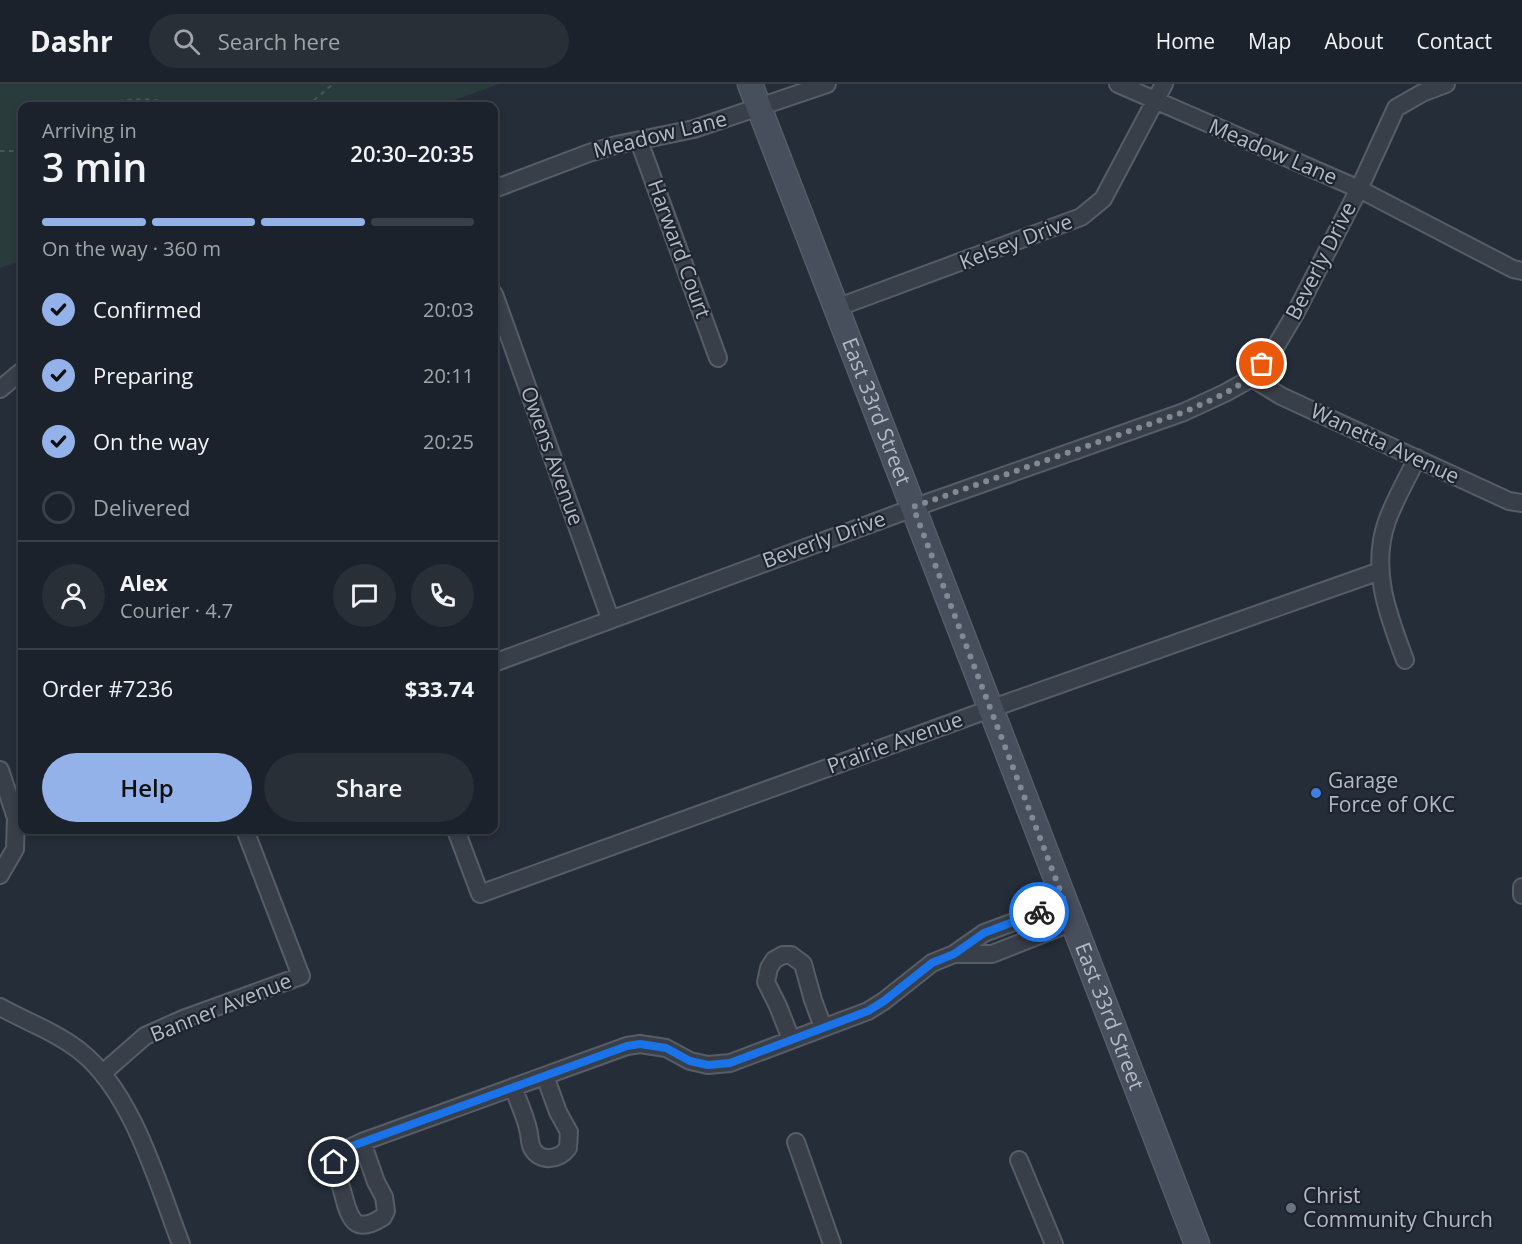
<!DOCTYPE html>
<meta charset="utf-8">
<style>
:root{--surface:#1c222b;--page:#292f37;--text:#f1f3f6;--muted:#a0a4a9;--line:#3a3f47;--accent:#94b2ea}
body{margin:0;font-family:"Open Sans",sans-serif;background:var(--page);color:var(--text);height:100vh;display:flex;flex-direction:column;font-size:22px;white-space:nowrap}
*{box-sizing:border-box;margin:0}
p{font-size:20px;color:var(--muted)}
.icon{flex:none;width:33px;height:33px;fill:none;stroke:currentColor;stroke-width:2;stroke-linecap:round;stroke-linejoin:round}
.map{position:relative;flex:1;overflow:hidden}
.panel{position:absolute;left:18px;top:18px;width:480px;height:732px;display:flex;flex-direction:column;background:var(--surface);border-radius:12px;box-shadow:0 3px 9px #0003,0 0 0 2px var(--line)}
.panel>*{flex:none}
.pin{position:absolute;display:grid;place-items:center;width:51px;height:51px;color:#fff;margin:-26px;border:3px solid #fff;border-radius:50%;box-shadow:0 2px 6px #0007}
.courier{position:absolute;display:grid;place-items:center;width:60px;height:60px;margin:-30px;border:4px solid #1a73e8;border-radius:50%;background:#fff;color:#222;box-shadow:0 2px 8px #0007}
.head em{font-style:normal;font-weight:600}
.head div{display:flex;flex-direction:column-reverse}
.head{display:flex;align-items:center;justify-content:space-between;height:102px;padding:0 24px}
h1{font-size:39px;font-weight:600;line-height:45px}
.bar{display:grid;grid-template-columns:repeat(4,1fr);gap:9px 6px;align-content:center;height:72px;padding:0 24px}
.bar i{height:8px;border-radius:4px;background:var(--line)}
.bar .active{background:var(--accent)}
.bar p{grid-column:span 4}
.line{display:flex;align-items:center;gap:15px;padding:0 24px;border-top:2px solid var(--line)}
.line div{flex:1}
.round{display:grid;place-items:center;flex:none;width:63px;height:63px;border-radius:32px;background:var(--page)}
ol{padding:0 24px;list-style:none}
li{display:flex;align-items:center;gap:18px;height:66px}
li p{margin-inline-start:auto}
li .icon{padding:6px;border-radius:50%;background:var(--accent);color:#111;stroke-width:4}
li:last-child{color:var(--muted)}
li i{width:33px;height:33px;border:3px solid var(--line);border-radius:50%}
.button{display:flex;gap:12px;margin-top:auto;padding:12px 24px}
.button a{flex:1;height:69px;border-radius:36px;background:var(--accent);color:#111;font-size:24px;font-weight:600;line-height:69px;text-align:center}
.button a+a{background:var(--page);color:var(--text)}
header{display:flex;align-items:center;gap:36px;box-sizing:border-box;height:84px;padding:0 30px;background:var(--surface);border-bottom:2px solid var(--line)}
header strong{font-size:28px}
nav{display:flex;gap:33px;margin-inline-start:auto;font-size:21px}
.search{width:420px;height:54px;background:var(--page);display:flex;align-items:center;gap:15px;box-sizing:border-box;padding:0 21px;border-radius:33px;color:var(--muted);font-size:22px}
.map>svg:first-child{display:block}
.green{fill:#2a3b3c}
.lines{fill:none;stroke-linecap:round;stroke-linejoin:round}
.street-casing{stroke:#575d67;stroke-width:20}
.secondary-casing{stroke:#575d67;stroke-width:27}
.path{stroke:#475659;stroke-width:2;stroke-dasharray:4.5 4.5;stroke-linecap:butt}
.street{stroke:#393f49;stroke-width:16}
.secondary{stroke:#474e5c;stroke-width:24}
.done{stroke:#828994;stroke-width:6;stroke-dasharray:0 10.8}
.route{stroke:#1a73e8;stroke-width:8}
.shop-dot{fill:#3f7fe0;stroke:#1e242e;stroke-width:2}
.worship-dot{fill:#6b7280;stroke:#1e242e;stroke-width:2}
.labels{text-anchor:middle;stroke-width:4.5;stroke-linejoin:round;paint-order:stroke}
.street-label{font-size:21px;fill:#b4bac5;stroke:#1e242e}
.poi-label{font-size:21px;fill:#b4bac5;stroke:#1e242e;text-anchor:start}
</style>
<header>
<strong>Dashr</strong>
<div class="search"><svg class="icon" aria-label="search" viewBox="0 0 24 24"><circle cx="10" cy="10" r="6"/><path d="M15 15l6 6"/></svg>Search here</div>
<nav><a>Home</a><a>Map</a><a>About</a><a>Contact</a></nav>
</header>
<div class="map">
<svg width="1522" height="1160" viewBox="0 0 1522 1160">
<rect width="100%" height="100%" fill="#252d39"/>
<path class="green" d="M0,0H499L438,22H22V176L0,184Z"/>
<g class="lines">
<g class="street-casing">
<path id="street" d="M1118,0L1359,105L1513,185L1522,187
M639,57L718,274
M494,105L589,69L616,61L694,45L827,0
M494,210L610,534
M836,224L1081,133L1103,115L1164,0
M1252,294L1281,312L1509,417L1522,419
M0,305L22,287
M1405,576C1388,531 1370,485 1387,437C1395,415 1407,395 1417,374
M494,579L913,424L1184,328L1225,309L1252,294L1273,267L1295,230L1359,105L1396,24L1422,9L1446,0
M0,686L16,734L15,765L0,791
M456,746L480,810L990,625L1380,487
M1522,803V811
M954,870H992L1073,838
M0,923C27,938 56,948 80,967C133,1009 157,1098 181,1160
M791,955L778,922L766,898L769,884L774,876L783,871H791L803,880L813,916L823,943
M104,988L145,952L183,935L301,892L245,746
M513,1003C518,1017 525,1031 528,1045C530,1051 529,1058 532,1064C540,1079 559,1076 568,1064L569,1048L558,1028L545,992
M362,1058L335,1071L334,1078C335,1088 339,1096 342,1106C349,1131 352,1153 383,1133L386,1127L384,1113L376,1098L362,1058L627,962L640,960L666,964L690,977L708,981L730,979L868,927L884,917L932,879L954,870L984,849L1065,819
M796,1058L832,1160
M1019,1076L1054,1160"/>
</g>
<g class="secondary-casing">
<g id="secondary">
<path id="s1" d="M750,0L1197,1160"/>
</g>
</g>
<path class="path" d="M101,22C129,12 157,14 186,22
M307,22L333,0
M0,67H22"/>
<use href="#street" class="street"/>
<use href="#secondary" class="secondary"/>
</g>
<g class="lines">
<path class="done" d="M1039,828L1065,819L913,423L1184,328C1212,315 1243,305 1262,280"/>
<path class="route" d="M334,1078L335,1071L344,1065L627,962L640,960L666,964L690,977L708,981L730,979L868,927L884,917L932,879L954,870L984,849L1039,828"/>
</g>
<circle class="shop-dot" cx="1316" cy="709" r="6"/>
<circle class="worship-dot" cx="1291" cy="1124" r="6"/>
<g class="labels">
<g class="street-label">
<text transform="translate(660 51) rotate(-14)" y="7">Meadow Lane</text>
<text transform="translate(1273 68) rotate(23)" y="7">Meadow Lane</text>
<text transform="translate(1016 158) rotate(-21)" y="7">Kelsey Drive</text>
<text transform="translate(679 165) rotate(70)" y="7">Harward Court</text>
<text transform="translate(1321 177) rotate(-63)" y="7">Beverly Drive</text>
<text dy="7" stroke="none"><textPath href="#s1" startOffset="351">East 33rd Street</textPath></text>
<text transform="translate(1385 360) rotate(25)" y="7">Wanetta Avenue</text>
<text transform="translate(552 372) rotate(70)" y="7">Owens Avenue</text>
<text transform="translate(824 456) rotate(-20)" y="7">Beverly Drive</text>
<text transform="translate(895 659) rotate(-20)" y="7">Prairie Avenue</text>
<text transform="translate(221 924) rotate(-22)" y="7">Banner Avenue</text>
<text dy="7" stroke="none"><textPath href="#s1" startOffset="999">East 33rd Street</textPath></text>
</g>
<g class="poi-label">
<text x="1328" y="704">Garage<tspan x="1328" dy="24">Force of OKC</tspan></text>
<text x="1303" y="1119">Christ<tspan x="1303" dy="24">Community Church</tspan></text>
</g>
</g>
</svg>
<div class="pin" style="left:1262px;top:280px;background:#ea580c"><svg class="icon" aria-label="bag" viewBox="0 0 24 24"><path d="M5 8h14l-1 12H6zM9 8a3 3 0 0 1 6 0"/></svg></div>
<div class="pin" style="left:334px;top:1078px;background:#1f2937"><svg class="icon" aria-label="home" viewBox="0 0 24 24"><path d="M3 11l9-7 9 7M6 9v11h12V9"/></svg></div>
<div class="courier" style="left:1039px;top:828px"><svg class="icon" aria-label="bike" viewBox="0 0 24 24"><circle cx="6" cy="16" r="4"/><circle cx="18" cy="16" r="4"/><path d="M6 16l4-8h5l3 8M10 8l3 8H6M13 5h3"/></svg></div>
<section class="panel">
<div class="head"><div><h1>3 min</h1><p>Arriving in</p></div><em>20:30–20:35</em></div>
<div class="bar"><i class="active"></i><i class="active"></i><i class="active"></i><i></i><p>On the way · 360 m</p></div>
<ol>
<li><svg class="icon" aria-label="check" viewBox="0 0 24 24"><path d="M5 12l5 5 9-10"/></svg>Confirmed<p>20:03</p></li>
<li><svg class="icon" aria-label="check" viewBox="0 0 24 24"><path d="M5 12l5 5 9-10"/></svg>Preparing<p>20:11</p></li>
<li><svg class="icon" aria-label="check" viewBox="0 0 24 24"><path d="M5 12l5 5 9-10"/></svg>On the way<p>20:25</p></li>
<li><i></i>Delivered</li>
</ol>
<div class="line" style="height:108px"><a class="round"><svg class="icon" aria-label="person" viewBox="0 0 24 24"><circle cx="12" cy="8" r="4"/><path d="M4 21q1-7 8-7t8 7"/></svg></a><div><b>Alex</b><p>Courier · 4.7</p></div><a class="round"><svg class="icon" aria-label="chat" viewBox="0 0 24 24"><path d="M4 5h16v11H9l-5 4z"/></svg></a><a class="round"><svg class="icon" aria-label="phone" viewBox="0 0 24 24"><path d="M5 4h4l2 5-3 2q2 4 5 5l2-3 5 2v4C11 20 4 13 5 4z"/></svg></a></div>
<div class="line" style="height:78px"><div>Order #7236</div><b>$33.74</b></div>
<div class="button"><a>Help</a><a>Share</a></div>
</section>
</div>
